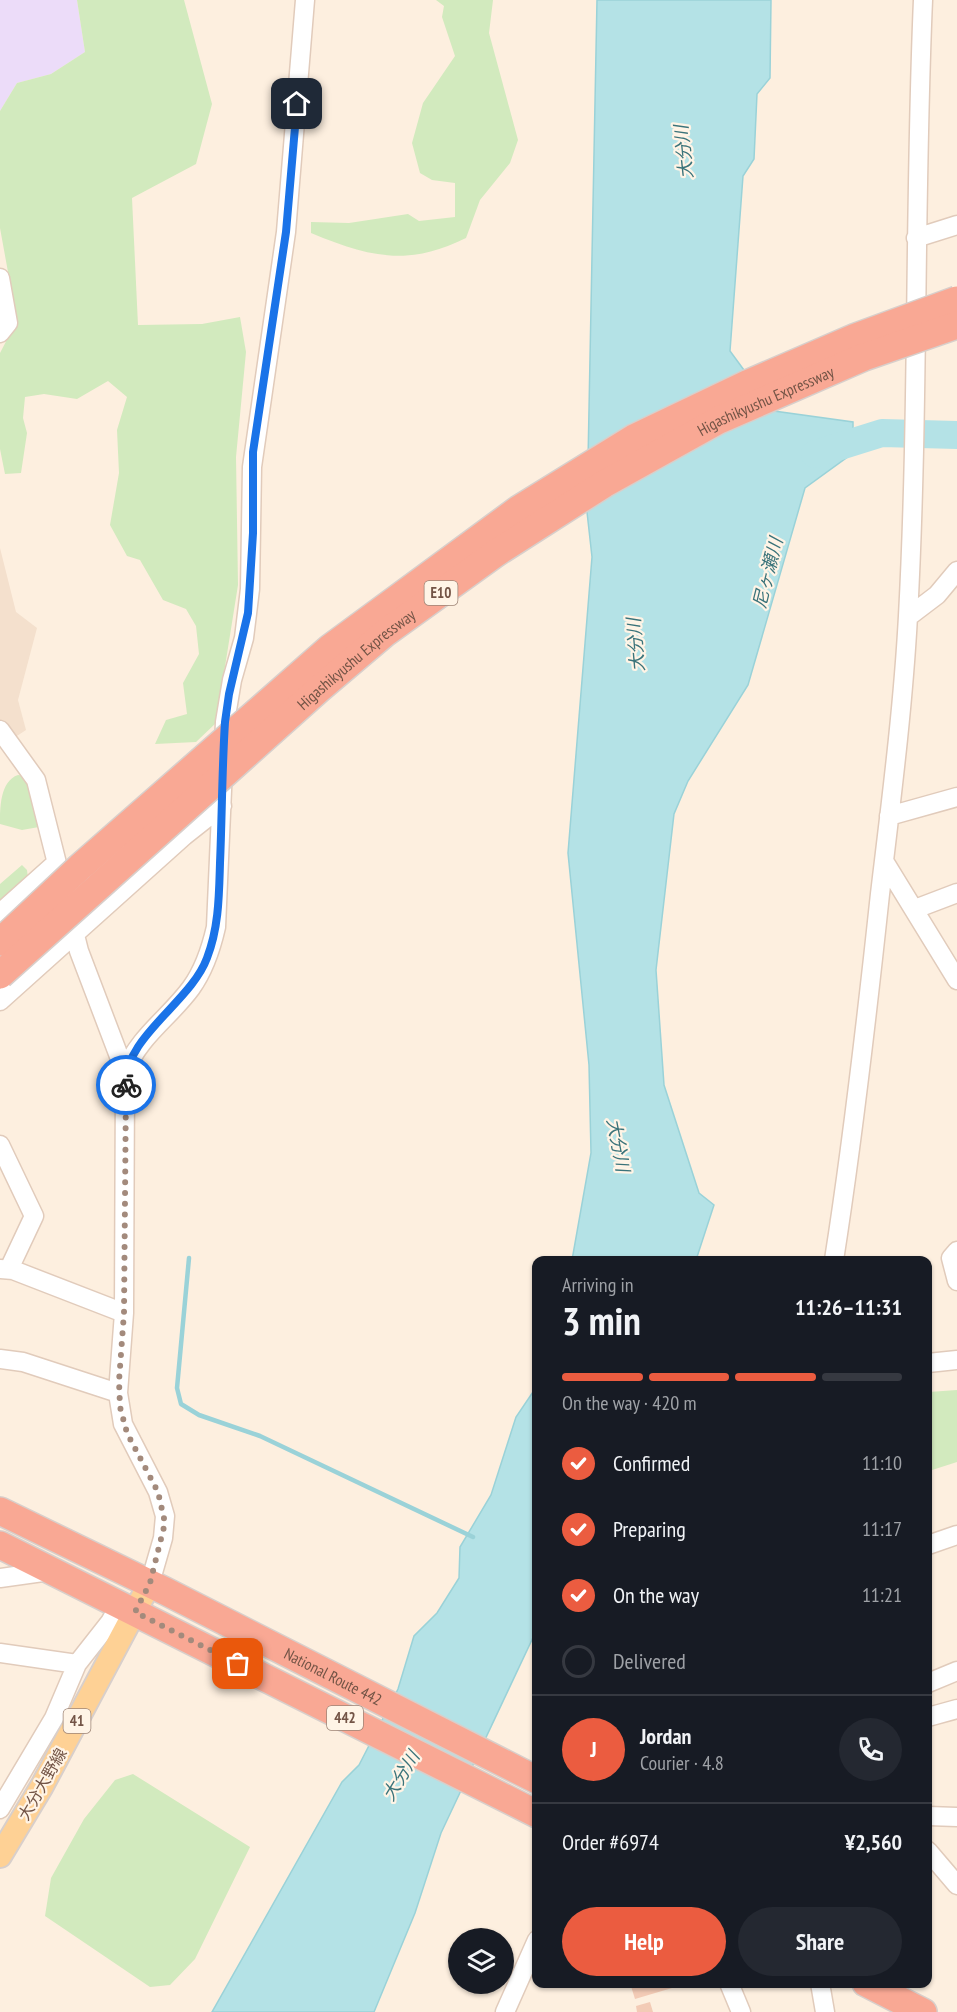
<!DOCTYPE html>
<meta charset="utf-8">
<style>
:root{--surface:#171b24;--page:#242831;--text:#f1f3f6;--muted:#9ea1a6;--line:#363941;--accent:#eb5c40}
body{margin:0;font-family:"PT Sans Narrow","Noto Sans JP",sans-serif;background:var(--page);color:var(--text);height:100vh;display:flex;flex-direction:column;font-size:22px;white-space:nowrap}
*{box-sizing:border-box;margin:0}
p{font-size:20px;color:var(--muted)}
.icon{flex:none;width:33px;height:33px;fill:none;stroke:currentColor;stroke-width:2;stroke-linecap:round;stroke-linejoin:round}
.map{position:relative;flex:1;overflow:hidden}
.side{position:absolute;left:532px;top:1256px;width:400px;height:732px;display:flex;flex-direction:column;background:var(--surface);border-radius:12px;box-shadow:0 2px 4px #0004}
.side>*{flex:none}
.tools{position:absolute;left:448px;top:1928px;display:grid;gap:12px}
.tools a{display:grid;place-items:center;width:66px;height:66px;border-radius:50%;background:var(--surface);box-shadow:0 2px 4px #0004;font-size:30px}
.pin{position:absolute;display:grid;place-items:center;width:51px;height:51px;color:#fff;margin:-26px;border-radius:12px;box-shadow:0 3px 9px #0006}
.courier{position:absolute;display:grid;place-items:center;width:60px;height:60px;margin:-30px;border:4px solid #1a73e8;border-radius:50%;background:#fff;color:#222;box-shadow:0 2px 8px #0007}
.headline em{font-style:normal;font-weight:600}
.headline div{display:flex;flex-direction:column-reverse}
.headline{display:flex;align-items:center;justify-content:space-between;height:102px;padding:0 30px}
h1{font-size:39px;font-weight:600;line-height:45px}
.bar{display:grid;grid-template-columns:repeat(4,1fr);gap:9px 6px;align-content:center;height:72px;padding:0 30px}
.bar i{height:8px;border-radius:4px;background:var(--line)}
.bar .active{background:var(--accent)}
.bar p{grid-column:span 4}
.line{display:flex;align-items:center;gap:15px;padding:0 30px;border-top:2px solid var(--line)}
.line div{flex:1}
.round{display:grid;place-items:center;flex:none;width:63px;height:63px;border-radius:32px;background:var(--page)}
ol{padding:0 30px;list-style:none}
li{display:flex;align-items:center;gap:18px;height:66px}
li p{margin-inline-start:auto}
li .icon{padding:6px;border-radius:50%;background:var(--accent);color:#fff;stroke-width:4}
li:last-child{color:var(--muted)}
li i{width:33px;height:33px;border:3px solid var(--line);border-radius:50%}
.button{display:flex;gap:12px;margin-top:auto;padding:12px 30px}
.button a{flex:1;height:69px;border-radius:36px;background:var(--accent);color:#fff;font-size:24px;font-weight:600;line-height:69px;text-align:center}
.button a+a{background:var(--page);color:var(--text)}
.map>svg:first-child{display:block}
.residential{fill:#f4e0cd}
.education{fill:#ecdcf9}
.green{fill:#d2eabe}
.water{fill:#b4e2e6;stroke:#9ad2d8;stroke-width:1.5}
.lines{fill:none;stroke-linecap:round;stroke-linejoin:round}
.stream{stroke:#9ad2d8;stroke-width:4.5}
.river{stroke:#b4e2e6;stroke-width:28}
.building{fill:#f3cbb6}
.minor-casing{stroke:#e1cbbb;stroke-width:21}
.major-casing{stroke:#d8cfcb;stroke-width:26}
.highway-casing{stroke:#d8cfcb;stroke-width:30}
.minor{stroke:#fff;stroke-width:18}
.major{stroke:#fed195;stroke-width:22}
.highway{stroke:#f9a894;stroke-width:27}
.highway-bridge-casing{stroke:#d8cfcb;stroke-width:30;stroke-linecap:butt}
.highway-bridge{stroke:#f9a894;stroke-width:27}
.done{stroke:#a38a7c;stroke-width:6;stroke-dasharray:0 10.8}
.route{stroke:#1a73e8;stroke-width:8}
.labels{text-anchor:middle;stroke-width:4.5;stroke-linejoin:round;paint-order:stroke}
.shield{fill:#fff4e6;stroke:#9d8476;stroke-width:1.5}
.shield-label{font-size:15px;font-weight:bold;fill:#735446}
.street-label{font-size:16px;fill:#735446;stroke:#fff4e6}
.water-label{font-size:18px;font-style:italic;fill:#3a737a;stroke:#fff4e6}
</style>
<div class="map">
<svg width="957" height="2012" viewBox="0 0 957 2012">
<rect width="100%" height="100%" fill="#fdefdf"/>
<path class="residential" d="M0,548L16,612L37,628L18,700L26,730L0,747Z"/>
<path class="education" d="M0,0H77L85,52L51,74L17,83L0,111Z"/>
<path class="green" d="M77,0H184L212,104L196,164L132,198L138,325L202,324L240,317L246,352L236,457L238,585L216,723L196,742L155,744L166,720L187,714L183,683L199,654L196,626L186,609L163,600L140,560L127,556L110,525L119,473L117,430L127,397L108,381L77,399L44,394L25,397L23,418L27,433L21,473L5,474L0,449V353L13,328L12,294L0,228V111L17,83L51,74L85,52Z
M436,0H493L489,33L518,140L510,163L480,200L466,238C408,267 369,257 311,233V222L349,223L408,214L419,221L455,217V183L432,180L420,173L412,143L423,103L455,56L442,17L444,6Z
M18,775L27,776L39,827L22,830L0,824C0,808 0,781 18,775Z
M22,865L27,870L28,878L0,906V884Z
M957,1390V1462L929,1471V1392Z
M133,1774L250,1847L195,1959L170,1985L150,1987L45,1916L51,1878L84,1819L115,1780Z"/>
<path class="water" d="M597,0H771L770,78L757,94L754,159L743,176L730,351L774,411L853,422V453L805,488L748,685L688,781L674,814L656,970L664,1085L699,1193L714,1205L696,1260H572L591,1153L589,1065L568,853L592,557L587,512Z
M537,1386V1629L441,1833L415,1913L374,2012H212L342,1782L359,1765L398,1689L414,1636L437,1613L459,1578L460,1547L491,1495L516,1417Z"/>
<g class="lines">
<path class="stream" d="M189,1258L177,1388L181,1404L199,1415L260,1436L473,1537"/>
<path class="river" d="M815,454L882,433L957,435"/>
</g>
<path class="building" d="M630,1983H670L672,1988L635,1999Z
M650,2002L653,2012H637L636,2006Z"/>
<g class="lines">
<g class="minor-casing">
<path id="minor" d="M916,238L957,225
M0,278L8,323L0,333
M908,617L937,595L957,571
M0,730L36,780L79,951L125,1072
M889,816L957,797
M884,861L957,980
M915,909L957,893
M0,913L56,863
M0,1001L184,836L222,806
M0,1145L34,1216L9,1269
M834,1260C853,1139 867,1016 880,894C891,802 903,709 908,616C919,411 914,205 923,0
M0,1269L13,1270L124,1313
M957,1281L951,1258L957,1251
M0,1359L23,1362L118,1393
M928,1363L957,1360
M928,1545L957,1535
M0,1578L50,1571
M150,1583L163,1538L165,1516L158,1492L123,1424L118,1393L124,1313L125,1072C138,1037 170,1017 191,988C204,970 211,949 216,927L225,722L232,680L244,638L250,589L252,467L286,232L305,0
M0,1653L77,1664
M928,1683L957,1671
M928,1717L957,1709
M0,1809L54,1718L77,1664L110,1622L120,1604
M928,1816L957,1817
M928,1851L957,1885
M729,1983L741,2012
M820,1983L825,2012
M505,2012L537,1940"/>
</g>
<g class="major-casing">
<path id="major" d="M0,1856L42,1786L150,1583"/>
</g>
<g class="highway-casing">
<g id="highway">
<path id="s1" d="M0,1511L165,1591L537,1780"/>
<path d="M0,1545L537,1814"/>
<path d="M866,1983L923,2012"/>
</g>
</g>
<use href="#minor" class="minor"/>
<use href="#major" class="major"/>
<use href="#highway" class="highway"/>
<g class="highway-bridge-casing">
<g id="highway-bridge">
<path d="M0,942L80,867L330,648L519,509L634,438L747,384L856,337L957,300"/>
<path id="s2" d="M0,975L319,689L385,633L496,553L604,484L719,420L864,357L957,325"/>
</g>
</g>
<use href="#highway-bridge" class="highway-bridge"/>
</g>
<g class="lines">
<path class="done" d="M126,1085L124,1313L119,1381L120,1407L127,1433L158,1492L165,1523L150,1583L135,1612L238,1664"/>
<path class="route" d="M126,1085C123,1038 191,1002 207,958C219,927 219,895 220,863C222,816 222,769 225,722L229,694L248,613L253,533V452L286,232L297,104"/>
</g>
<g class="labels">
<g class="shield">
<rect x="424.5" y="581" width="33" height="24" rx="4.5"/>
<rect x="327" y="1706" width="36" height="24" rx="4.5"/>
<rect x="63.5" y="1709" width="27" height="24" rx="4.5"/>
</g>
<g class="shield-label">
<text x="441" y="598">E10</text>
<text x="345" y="1723">442</text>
<text x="77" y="1726">41</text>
</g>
<g class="street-label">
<text dy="6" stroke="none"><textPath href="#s2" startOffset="962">Higashikyushu Expressway</textPath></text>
<text dy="6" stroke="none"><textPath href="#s2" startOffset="476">Higashikyushu Expressway</textPath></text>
<text dy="6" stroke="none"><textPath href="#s1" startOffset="372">National Route 442</textPath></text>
<text transform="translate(42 1784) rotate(-60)" y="6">大分大野線</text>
</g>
<g class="water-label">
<text transform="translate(684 152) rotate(-96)" y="6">大分川</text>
<text transform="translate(768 573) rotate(-76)" y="6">尼ヶ瀬川</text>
<text transform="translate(636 645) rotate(-95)" y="6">大分川</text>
<text transform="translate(618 1145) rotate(79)" y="6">大分川</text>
<text transform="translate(401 1776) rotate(-59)" y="6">大分川</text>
</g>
</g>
</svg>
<div class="tools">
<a><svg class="icon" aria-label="layers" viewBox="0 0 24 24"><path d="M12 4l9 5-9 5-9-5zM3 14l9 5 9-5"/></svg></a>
</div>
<div class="pin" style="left:238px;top:1664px;background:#ea580c"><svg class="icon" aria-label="bag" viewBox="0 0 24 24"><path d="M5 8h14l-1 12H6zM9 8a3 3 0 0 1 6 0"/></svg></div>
<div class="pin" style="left:297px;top:104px;background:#1f2937"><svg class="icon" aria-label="home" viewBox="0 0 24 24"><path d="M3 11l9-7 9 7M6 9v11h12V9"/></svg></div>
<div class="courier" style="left:126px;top:1085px"><svg class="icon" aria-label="bike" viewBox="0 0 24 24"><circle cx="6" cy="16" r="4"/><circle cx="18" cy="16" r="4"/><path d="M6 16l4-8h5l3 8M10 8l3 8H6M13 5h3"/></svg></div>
<section class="side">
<div class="headline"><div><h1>3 min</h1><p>Arriving in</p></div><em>11:26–11:31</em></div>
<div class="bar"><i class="active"></i><i class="active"></i><i class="active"></i><i></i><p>On the way · 420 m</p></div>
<ol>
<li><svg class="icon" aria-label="check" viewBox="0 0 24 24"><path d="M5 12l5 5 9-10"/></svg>Confirmed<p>11:10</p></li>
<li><svg class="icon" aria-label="check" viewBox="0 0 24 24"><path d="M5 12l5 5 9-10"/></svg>Preparing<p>11:17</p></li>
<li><svg class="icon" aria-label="check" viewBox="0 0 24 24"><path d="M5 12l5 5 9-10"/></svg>On the way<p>11:21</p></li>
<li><i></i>Delivered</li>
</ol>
<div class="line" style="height:108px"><b class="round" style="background:var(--accent);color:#fff">J</b><div><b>Jordan</b><p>Courier · 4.8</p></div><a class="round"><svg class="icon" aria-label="phone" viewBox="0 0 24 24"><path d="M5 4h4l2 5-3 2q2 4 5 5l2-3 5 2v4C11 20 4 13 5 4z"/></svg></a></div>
<div class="line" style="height:78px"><div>Order #6974</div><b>¥2,560</b></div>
<div class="button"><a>Help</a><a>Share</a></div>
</section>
</div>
